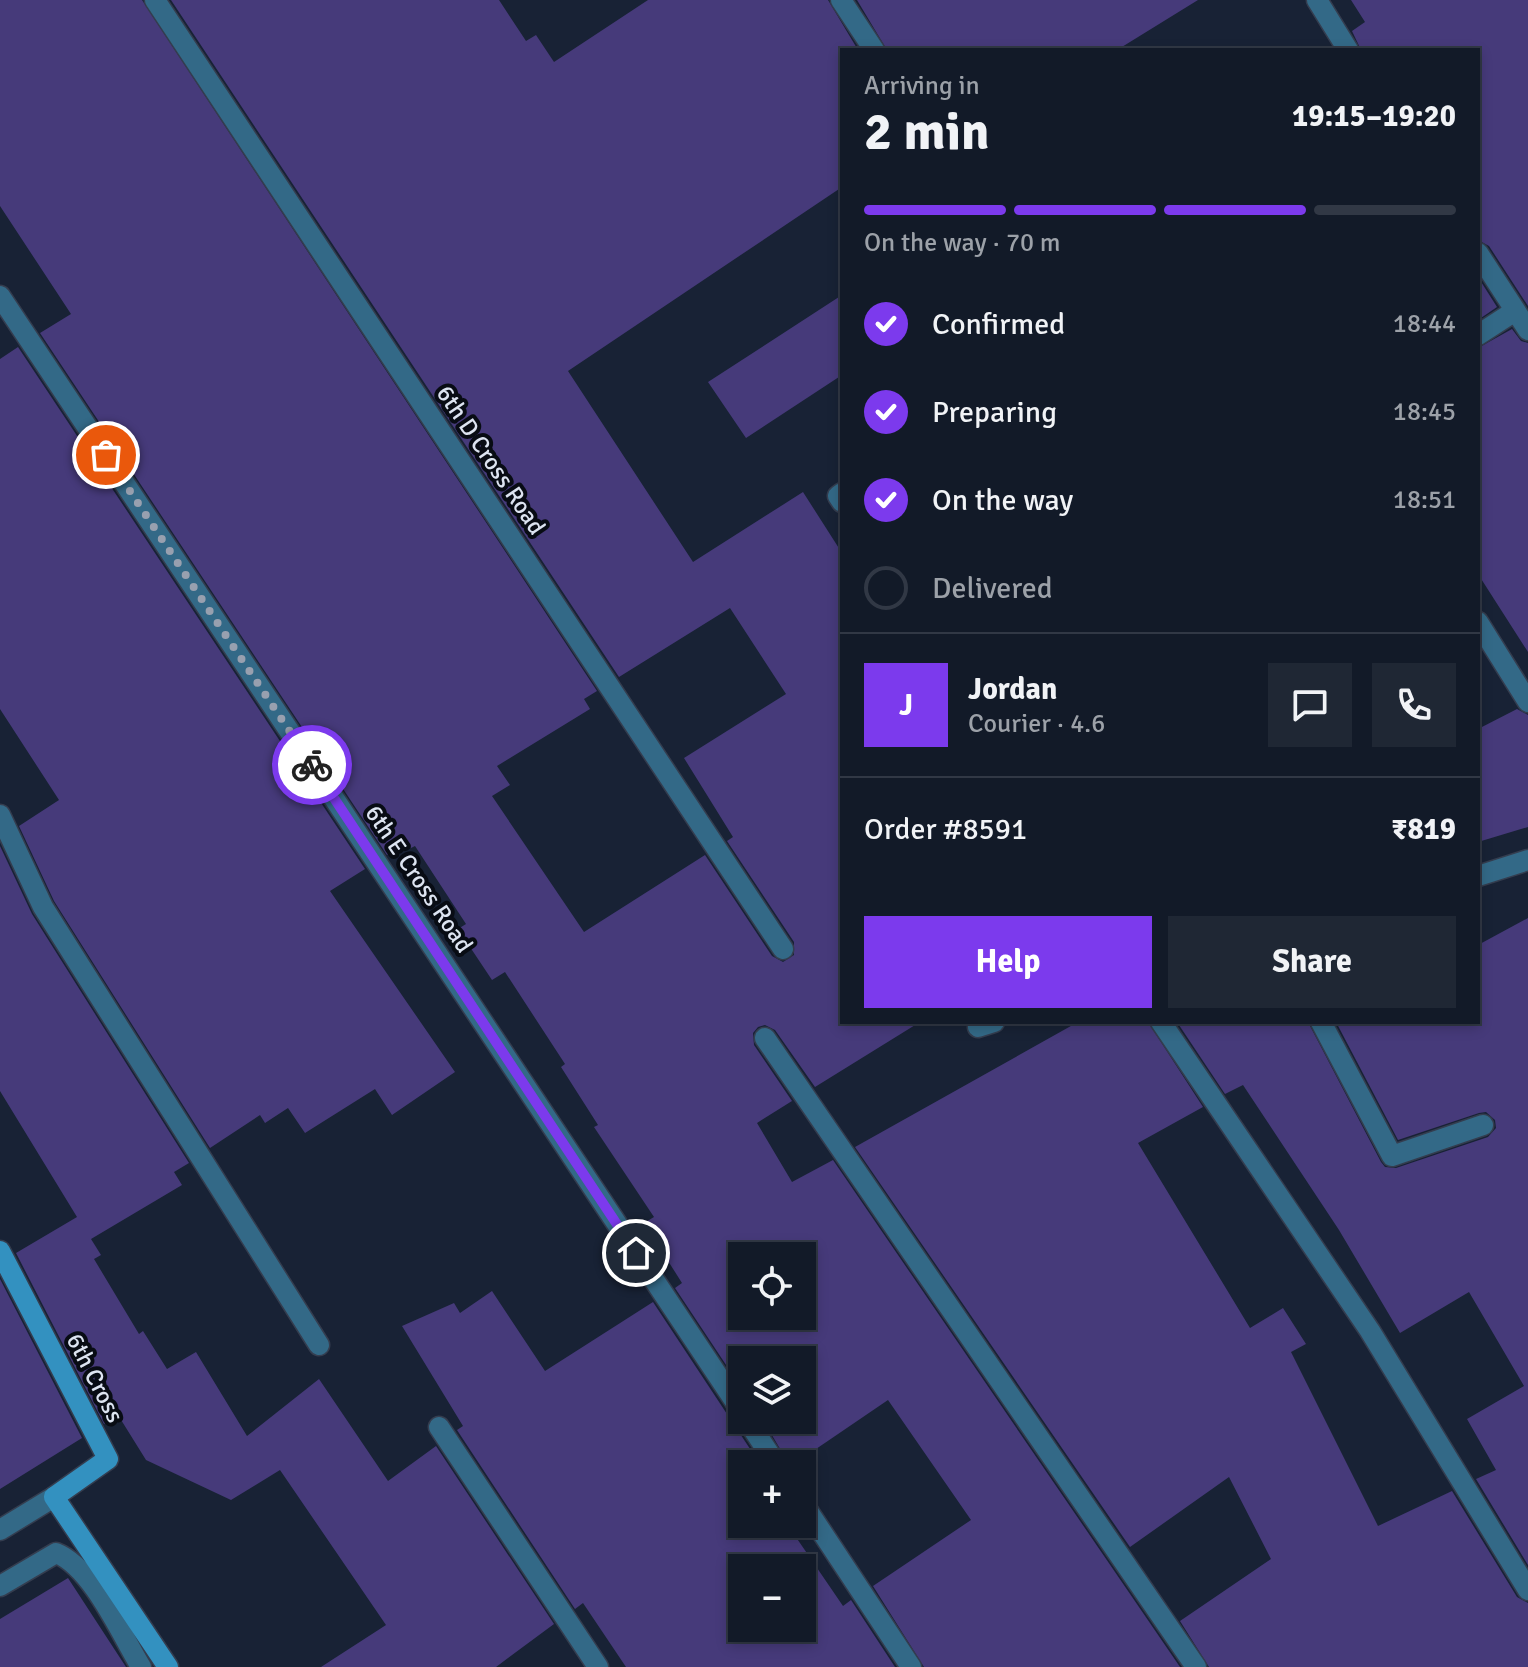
<!DOCTYPE html>
<meta charset="utf-8">
<style>
:root{--surface:#121a28;--page:#1f2734;--text:#f1f3f6;--muted:#9ca1a8;--line:#313845;--accent:#7c3aed}
body{margin:0;font-family:Signika,sans-serif;background:var(--page);color:var(--text);height:100vh;display:flex;flex-direction:column;font-size:30px;white-space:nowrap}
*{box-sizing:border-box;margin:0}
p{font-size:26px;color:var(--muted)}
.icon{flex:none;width:44px;height:44px;fill:none;stroke:currentColor;stroke-width:2;stroke-linecap:round;stroke-linejoin:round}
.map{position:relative;flex:1;overflow:hidden}
.details{position:absolute;left:840px;top:48px;width:640px;height:976px;display:flex;flex-direction:column;background:var(--surface);border-radius:0px;box-shadow:0 4px 12px #0003,0 0 0 2px var(--line)}
.details>*{flex:none}
.tools{position:absolute;left:728px;top:1242px;display:grid;gap:16px}
.tools a{display:grid;place-items:center;width:88px;height:88px;border-radius:0px;background:var(--surface);box-shadow:0 4px 12px #0003,0 0 0 2px var(--line);font-size:40px}
.pin{position:absolute;display:grid;place-items:center;width:68px;height:68px;color:#fff;margin:-34px;border:4px solid #fff;border-radius:50%;box-shadow:0 2px 8px #0007}
.courier{position:absolute;display:grid;place-items:center;width:80px;height:80px;margin:-40px;border:6px solid #7c3aed;border-radius:50%;background:#fff;color:#222;box-shadow:0 2px 10px #0007}
.headline em{font-style:normal;font-weight:700}
.headline div{display:flex;flex-direction:column-reverse}
.headline{display:flex;align-items:center;justify-content:space-between;height:136px;padding:0 24px}
h1{font-size:52px;font-weight:700;line-height:60px}
.bar{display:grid;grid-template-columns:repeat(4,1fr);gap:12px 8px;align-content:center;height:96px;padding:0 24px}
.bar i{height:10px;border-radius:6px;background:var(--line)}
.bar .current{background:var(--accent)}
.bar p{grid-column:span 4}
.line{display:flex;align-items:center;gap:20px;padding:0 24px;border-top:2px solid var(--line)}
.line div{flex:1}
.round{display:grid;place-items:center;flex:none;width:84px;height:84px;border-radius:0px;background:var(--page)}
ol{padding:0 24px;list-style:none}
li{display:flex;align-items:center;gap:24px;height:88px}
li p{margin-inline-start:auto}
li .icon{padding:8px;border-radius:50%;background:var(--accent);color:#fff;stroke-width:4}
li:last-child{color:var(--muted)}
li i{width:44px;height:44px;border:4px solid var(--line);border-radius:50%}
.primary-button{display:flex;gap:16px;margin-top:auto;padding:16px 24px}
.primary-button a{flex:1;height:92px;border-radius:0px;background:var(--accent);color:#fff;font-size:32px;font-weight:700;line-height:92px;text-align:center}
.primary-button a+a{background:var(--page);color:var(--text)}
.map>svg:first-child{display:block}
.building{fill:#463a7a;fill-rule:evenodd}
.lines{fill:none;stroke-linecap:round;stroke-linejoin:round}
.street-casing{stroke:#343d4f;stroke-width:23}
.secondary-casing{stroke:#343d4f;stroke-width:23}
.street{stroke:#336987;stroke-width:20}
.secondary{stroke:#3391c0;stroke-width:20}
.done{stroke:#98a0af;stroke-width:8;stroke-dasharray:0 14.4}
.route{stroke:#7c3aed;stroke-width:10}
.labels{text-anchor:middle;stroke-width:8;stroke-linejoin:round;paint-order:stroke}
.street-label{font-size:24px;fill:#dde4f1;stroke:#080c14}
</style>
<div class="map">
<svg width="1528" height="1667" viewBox="0 0 1528 1667">
<rect width="100%" height="100%" fill="#182235"/>
<path class="building" d="M0,0H142L597,691L584,699L590,709L497,766L510,785L492,796L584,932L705,855L772,956L783,962L794,955V942L727,841L733,837L684,758L786,694L730,608L619,677L171,0H499L526,41L536,35L554,62L648,0H828L858,50H842V187L568,371L693,562L803,492L842,553V1022H920L815,1087L775,1030L765,1025L758,1027L753,1033L754,1045L792,1101L757,1123L792,1182L833,1160L1180,1667H924L873,1586L971,1520L888,1400L794,1464H789L763,1420H802V1360H742V1389L675,1288L682,1283L644,1223L654,1217L594,1127L598,1125L561,1067L565,1064L505,972L492,980L458,929L466,924L415,846L411,848L407,843L387,855L40,333L71,314L0,206ZM742,1256H802V1316H742Z
M857,0H1198L1117,50H887Z
M1351,0H1528V306L1489,246L1478,240V50H1361L1352,31L1365,22Z
M1478,277L1497,307L1478,320Z
M842,295V375L746,438L708,382Z
M1512,329L1521,341L1528,343V652L1478,574V348Z
M18,347L365,869L330,891L455,1072L392,1115L375,1089L305,1133L288,1108L265,1123L260,1115L210,1148L54,901L19,826L59,800L0,709V359Z
M1517,709L1528,715V827L1478,842V729Z
M0,846L32,914L189,1163L174,1172L182,1185L91,1239L101,1255L94,1259L139,1334L143,1331L167,1369L196,1352L247,1436L319,1379L388,1481L436,1446L554,1624L496,1667H321L386,1625L280,1470L231,1500L146,1460L118,1415L104,1424L16,1253L77,1217L0,1091Z
M1528,918V1565L1476,1479L1496,1470L1467,1419L1524,1386L1469,1292L1400,1333L1339,1230L1243,1085L1225,1094L1177,1022H1308L1381,1162L1385,1167L1396,1168L1488,1137L1496,1128L1495,1120L1486,1112L1479,1113L1398,1140L1336,1022H1478V945Z
M1078,1022H1148L1203,1107L1138,1143L1250,1328L1283,1308L1306,1344L1291,1352L1378,1526L1452,1491L1517,1597L1528,1603V1667H1209L1180,1621L1271,1559L1229,1477L1130,1547L855,1147Z
M0,1279L82,1438L0,1489Z
M492,1291L545,1371L653,1302L760,1464H742V1524H787L843,1606L851,1600L895,1667H626L583,1603L575,1609L457,1430L463,1426L402,1326L454,1303L460,1313ZM742,1568H802V1628H742Z
M68,1578L126,1667H0V1619Z"/>
<g class="lines">
<g class="street-casing">
<path id="street" d="M155,0L783,949
M841,0L874,50
M1317,0L1348,50
M1478,253L1528,330
M0,296L742,1412
M1478,335L1515,311
M842,493L838,496L842,502
M1478,622L1528,702
M0,815L43,907L319,1345
M1478,876L1528,860
M1161,1022L1370,1331L1528,1590
M1321,1022L1392,1156L1483,1125
M978,1027L994,1022
M765,1038L1196,1667
M747,1420L776,1464
M439,1427L598,1667
M802,1502L911,1667
M0,1530L54,1497
M0,1586L56,1553C92,1567 121,1634 141,1667"/>
</g>
<g class="secondary-casing">
<path id="secondary" d="M0,1251L108,1459L54,1497L168,1667"/>
</g>
<use href="#street" class="street"/>
<use href="#secondary" class="secondary"/>
</g>
<g class="lines">
<path class="done" d="M106,455L312,765"/>
<path class="route" d="M312,765L636,1253"/>
</g>
<g class="labels">
<g class="street-label">
<text transform="translate(491 460) rotate(56)" y="8">6th D Cross Road</text>
<text transform="translate(419 879) rotate(56)" y="8">6th E Cross Road</text>
<text transform="translate(95 1378) rotate(63)" y="8">6th Cross</text>
</g>
</g>
</svg>
<div class="tools">
<a><svg class="icon" aria-label="locate" viewBox="0 0 24 24"><circle cx="12" cy="12" r="6"/><path d="M12 2v4M12 18v4M2 12h4M18 12h4"/></svg></a>
<a><svg class="icon" aria-label="layers" viewBox="0 0 24 24"><path d="M12 4l9 5-9 5-9-5zM3 14l9 5 9-5"/></svg></a>
<a>+</a>
<a>−</a>
</div>
<div class="pin" style="left:106px;top:455px;background:#ea580c"><svg class="icon" aria-label="bag" viewBox="0 0 24 24"><path d="M5 8h14l-1 12H6zM9 8a3 3 0 0 1 6 0"/></svg></div>
<div class="pin" style="left:636px;top:1253px;background:#1f2937"><svg class="icon" aria-label="home" viewBox="0 0 24 24"><path d="M3 11l9-7 9 7M6 9v11h12V9"/></svg></div>
<div class="courier" style="left:312px;top:765px"><svg class="icon" aria-label="bike" viewBox="0 0 24 24"><circle cx="6" cy="16" r="4"/><circle cx="18" cy="16" r="4"/><path d="M6 16l4-8h5l3 8M10 8l3 8H6M13 5h3"/></svg></div>
<section class="details">
<div class="headline"><div><h1>2 min</h1><p>Arriving in</p></div><em>19:15–19:20</em></div>
<div class="bar"><i class="current"></i><i class="current"></i><i class="current"></i><i></i><p>On the way · 70 m</p></div>
<ol>
<li><svg class="icon" aria-label="check" viewBox="0 0 24 24"><path d="M5 12l5 5 9-10"/></svg>Confirmed<p>18:44</p></li>
<li><svg class="icon" aria-label="check" viewBox="0 0 24 24"><path d="M5 12l5 5 9-10"/></svg>Preparing<p>18:45</p></li>
<li><svg class="icon" aria-label="check" viewBox="0 0 24 24"><path d="M5 12l5 5 9-10"/></svg>On the way<p>18:51</p></li>
<li><i></i>Delivered</li>
</ol>
<div class="line" style="height:144px"><b class="round" style="background:var(--accent);color:#fff">J</b><div><b>Jordan</b><p>Courier · 4.6</p></div><a class="round"><svg class="icon" aria-label="chat" viewBox="0 0 24 24"><path d="M4 5h16v11H9l-5 4z"/></svg></a><a class="round"><svg class="icon" aria-label="phone" viewBox="0 0 24 24"><path d="M5 4h4l2 5-3 2q2 4 5 5l2-3 5 2v4C11 20 4 13 5 4z"/></svg></a></div>
<div class="line" style="height:104px"><div>Order #8591</div><b>₹819</b></div>
<div class="primary-button"><a>Help</a><a>Share</a></div>
</section>
</div>
